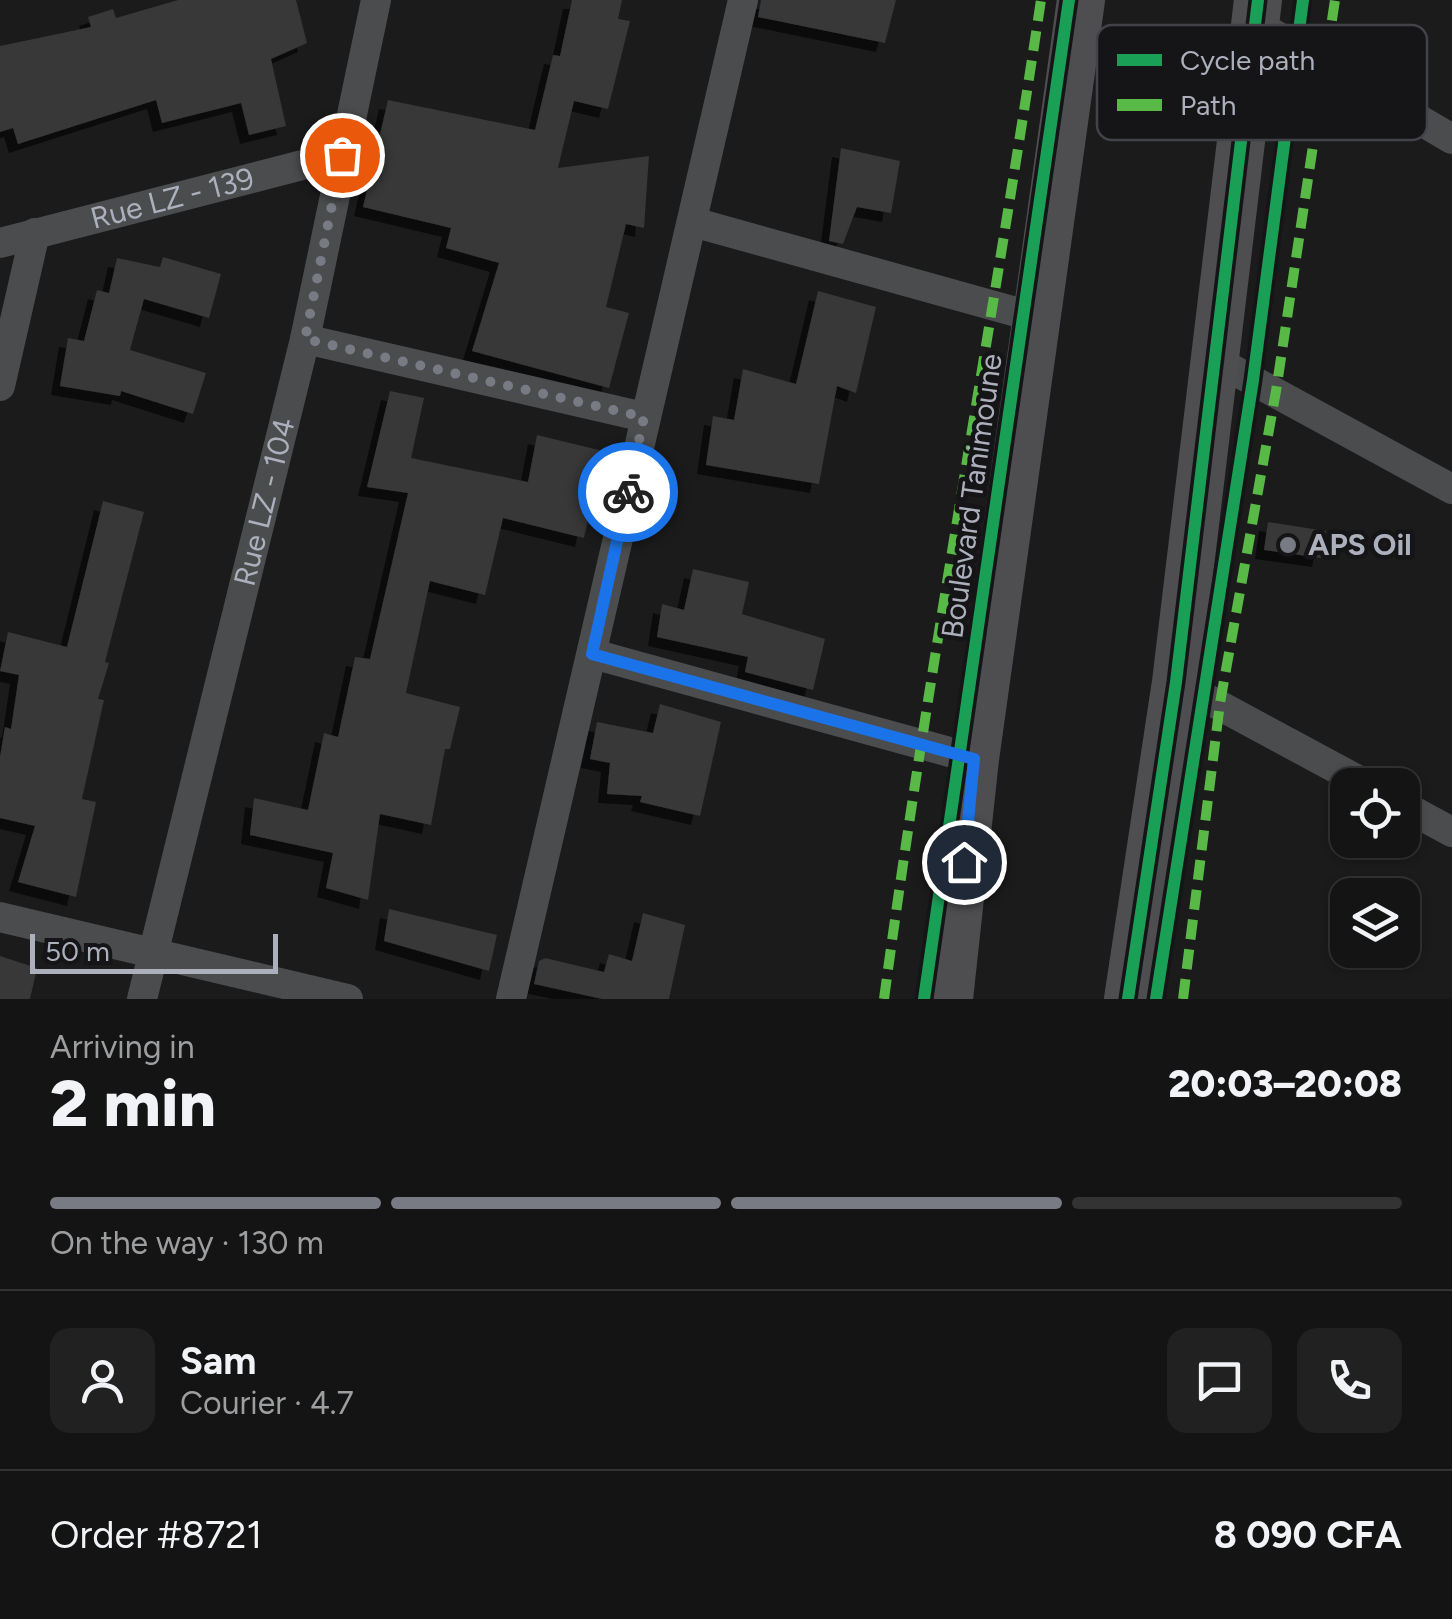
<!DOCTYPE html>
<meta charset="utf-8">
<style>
:root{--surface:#141414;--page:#212122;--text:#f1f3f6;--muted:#9d9ea0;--line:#333334;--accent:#797b84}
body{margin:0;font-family:Figtree,sans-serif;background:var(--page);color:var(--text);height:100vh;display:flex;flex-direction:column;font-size:38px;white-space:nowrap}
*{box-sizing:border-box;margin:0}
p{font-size:32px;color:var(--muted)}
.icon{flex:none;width:55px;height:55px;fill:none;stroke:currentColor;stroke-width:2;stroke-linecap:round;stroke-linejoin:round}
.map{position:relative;height:999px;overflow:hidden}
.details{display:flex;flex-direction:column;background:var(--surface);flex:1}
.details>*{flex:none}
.buttons{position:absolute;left:1330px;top:768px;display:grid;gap:20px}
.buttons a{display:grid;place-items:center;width:90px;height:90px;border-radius:20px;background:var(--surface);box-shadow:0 2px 8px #0004,0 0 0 2px var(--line);font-size:50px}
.scale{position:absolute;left:30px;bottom:25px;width:248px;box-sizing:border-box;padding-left:10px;border:5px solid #acafbc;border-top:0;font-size:28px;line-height:35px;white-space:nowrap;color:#acafbc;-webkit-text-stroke:8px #151517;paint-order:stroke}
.pin{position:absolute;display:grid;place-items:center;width:85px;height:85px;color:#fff;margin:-42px;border:5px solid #fff;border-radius:50%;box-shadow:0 2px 10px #0007}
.courier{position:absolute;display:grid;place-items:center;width:100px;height:100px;margin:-50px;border:8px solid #1a73e8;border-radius:50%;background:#fff;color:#222;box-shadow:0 2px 12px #0007}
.head em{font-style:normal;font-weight:800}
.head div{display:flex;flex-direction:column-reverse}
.head{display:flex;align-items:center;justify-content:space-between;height:170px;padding:0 50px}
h1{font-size:65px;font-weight:800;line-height:75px}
.bar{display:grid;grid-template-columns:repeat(4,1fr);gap:15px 10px;align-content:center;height:120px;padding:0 50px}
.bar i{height:12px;border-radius:8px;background:var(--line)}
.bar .active{background:var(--accent)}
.bar p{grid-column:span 4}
.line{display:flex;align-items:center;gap:25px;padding:0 50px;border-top:2px solid var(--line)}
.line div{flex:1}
.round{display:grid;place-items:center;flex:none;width:105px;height:105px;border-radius:20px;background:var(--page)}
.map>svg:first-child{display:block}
.building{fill:#373739;filter:url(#shadow)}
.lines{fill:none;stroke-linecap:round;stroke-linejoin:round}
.minor{stroke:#4b4c4e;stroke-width:30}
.primary{stroke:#4e4e51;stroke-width:48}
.quiet{stroke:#58b947;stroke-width:10;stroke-dasharray:20 10;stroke-linecap:butt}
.cycleway-casing{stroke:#151517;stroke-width:19}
.cycleway{stroke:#1a9f57;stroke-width:12}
.done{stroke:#797b84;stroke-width:10;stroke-dasharray:0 18}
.route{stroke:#1a73e8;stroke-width:12}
.poi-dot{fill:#797b84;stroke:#151517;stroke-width:4}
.labels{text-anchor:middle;stroke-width:9;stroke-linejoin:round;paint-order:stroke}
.street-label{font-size:30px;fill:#acafbc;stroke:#151517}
.poi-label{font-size:30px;font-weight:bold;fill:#acafbc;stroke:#151517;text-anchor:start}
.key{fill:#151517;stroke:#424349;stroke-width:2.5}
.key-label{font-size:28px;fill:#acafbc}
</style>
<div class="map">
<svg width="1452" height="999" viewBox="0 0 1452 999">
<defs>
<filter id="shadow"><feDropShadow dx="-9" dy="9" stdDeviation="0" flood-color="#0009"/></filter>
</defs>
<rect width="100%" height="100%" fill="#1b1b1b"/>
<path class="building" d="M178,0H296L307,43L271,59L286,126L249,135L241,103L162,123L156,100L18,144L13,128L0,132V46L91,27L88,17L113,9L116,18Z
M572,0H622L618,19L630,21L608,109L574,101L558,168L649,156L644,228L626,224L606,307L629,313L609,388L472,351L499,263L446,248L451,228L363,207L388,100L535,130L553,55L560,56Z
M761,0H896L885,43L758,17Z
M841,148L900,161L891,213L857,207L843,244L829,241Z
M163,257L221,274L209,318L144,299L130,350L206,373L193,414L121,391L120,396L60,386L68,338L84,341L97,290L109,293L117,258L160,267Z
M818,291L876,307L856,393L837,386L819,484L706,465L713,416L734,420L743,369L796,384Z
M390,391L424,398L411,458L528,482L537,435L603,451L584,538L503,518L485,595L430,581L406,693L460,707L450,749H445L431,825L380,814L368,900L326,888L333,853L250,835L254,798L308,810L324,733L338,737L355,657L370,659L408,493L367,487Z
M103,501L144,512L105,662L109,663L98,699L104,700L82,799L96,802L76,897L18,882L35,826L0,818V757L5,727L11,729L19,675L0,671L8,632L67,647Z
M1268,522L1326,531L1321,558L1264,550Z
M693,569L749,582L742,614L825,639L813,690L745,672L748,657L657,637L662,604L684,610Z
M660,704L721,722L700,816L640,802L642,796L607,794L610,763L590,759L597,722L653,733Z
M389,909L497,935L489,971L384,941Z
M643,913L685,925L669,999H602L534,984L539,961L545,958L604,972L609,954L632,961Z
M0,956L37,968L30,999H0Z"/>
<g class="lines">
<g class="minor">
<path d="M1255,23L1452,139"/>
<path d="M693,222L1034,317"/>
<path id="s1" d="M0,243L341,155"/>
<path d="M305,339L644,417"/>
<path d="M1217,361L1452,489"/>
<path d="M0,386L35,233"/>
<path d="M593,654L975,759"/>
<path d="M1176,682L1367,785"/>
<path d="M1402,805L1452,832"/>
<path d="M0,917L348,999"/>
<path id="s2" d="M142,999L305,339L376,0"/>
<path d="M511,999L743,0"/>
</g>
<path class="primary" d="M949,999L975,759L1081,0
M1128,999L1176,682L1258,0"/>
<path class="quiet" d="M884,999C929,665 991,333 1041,0
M1183,999L1220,703L1276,391L1335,0"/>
<g class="cycleway-casing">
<path id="cycleway" d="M924,999L1069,0
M1128,999L1176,682L1258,0
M1156,999L1253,380L1303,0"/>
</g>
<use href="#cycleway" class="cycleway"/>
</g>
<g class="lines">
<path class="done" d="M342,155L305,339L644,417L628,492"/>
<path class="route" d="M628,492L592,654L974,759L964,862"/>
</g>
<circle class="poi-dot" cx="1288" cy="545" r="10"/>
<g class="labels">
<g class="street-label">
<text dy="10" stroke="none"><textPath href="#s1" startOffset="178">Rue LZ - 139</textPath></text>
<text transform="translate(972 496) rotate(-82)" y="10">Boulevard Tanimoune</text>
<text dy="10" stroke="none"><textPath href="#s2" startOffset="512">Rue LZ - 104</textPath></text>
</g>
<g class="poi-label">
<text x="1308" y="555">APS Oil</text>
</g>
</g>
<rect x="1097" y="25" width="330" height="115" rx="15" class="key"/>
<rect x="1117" y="54" width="45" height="12" fill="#1a9f57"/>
<rect x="1117" y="99" width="45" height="12" fill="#58b947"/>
<g class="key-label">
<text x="1180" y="70">Cycle path</text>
<text x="1180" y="115">Path</text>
</g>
</svg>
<div class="buttons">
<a><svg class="icon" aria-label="locate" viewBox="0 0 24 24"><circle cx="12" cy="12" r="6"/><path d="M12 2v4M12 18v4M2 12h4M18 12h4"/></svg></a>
<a><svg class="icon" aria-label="layers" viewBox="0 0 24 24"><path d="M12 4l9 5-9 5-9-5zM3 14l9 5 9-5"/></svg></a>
</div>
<div class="scale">50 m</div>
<div class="pin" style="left:342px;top:155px;background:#ea580c"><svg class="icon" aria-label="bag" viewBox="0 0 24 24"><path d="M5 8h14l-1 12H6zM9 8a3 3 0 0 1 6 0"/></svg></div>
<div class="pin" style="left:964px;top:862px;background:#1f2937"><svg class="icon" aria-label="home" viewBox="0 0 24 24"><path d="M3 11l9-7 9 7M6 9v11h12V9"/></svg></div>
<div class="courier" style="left:628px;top:492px"><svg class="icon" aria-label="bike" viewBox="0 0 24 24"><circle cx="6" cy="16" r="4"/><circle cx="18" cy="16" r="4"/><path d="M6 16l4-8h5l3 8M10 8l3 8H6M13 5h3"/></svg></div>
</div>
<section class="details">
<div class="head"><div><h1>2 min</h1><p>Arriving in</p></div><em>20:03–20:08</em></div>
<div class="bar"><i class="active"></i><i class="active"></i><i class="active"></i><i></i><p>On the way · 130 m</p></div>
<div class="line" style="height:180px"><a class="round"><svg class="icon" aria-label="person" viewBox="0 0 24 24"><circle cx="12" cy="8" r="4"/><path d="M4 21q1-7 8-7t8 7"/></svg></a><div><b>Sam</b><p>Courier · 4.7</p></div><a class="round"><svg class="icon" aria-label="chat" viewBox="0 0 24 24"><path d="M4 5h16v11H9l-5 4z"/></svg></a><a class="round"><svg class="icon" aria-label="phone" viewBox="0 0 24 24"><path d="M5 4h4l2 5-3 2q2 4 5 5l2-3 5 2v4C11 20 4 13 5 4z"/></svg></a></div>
<div class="line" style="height:130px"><div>Order #8721</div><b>8 090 CFA</b></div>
</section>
